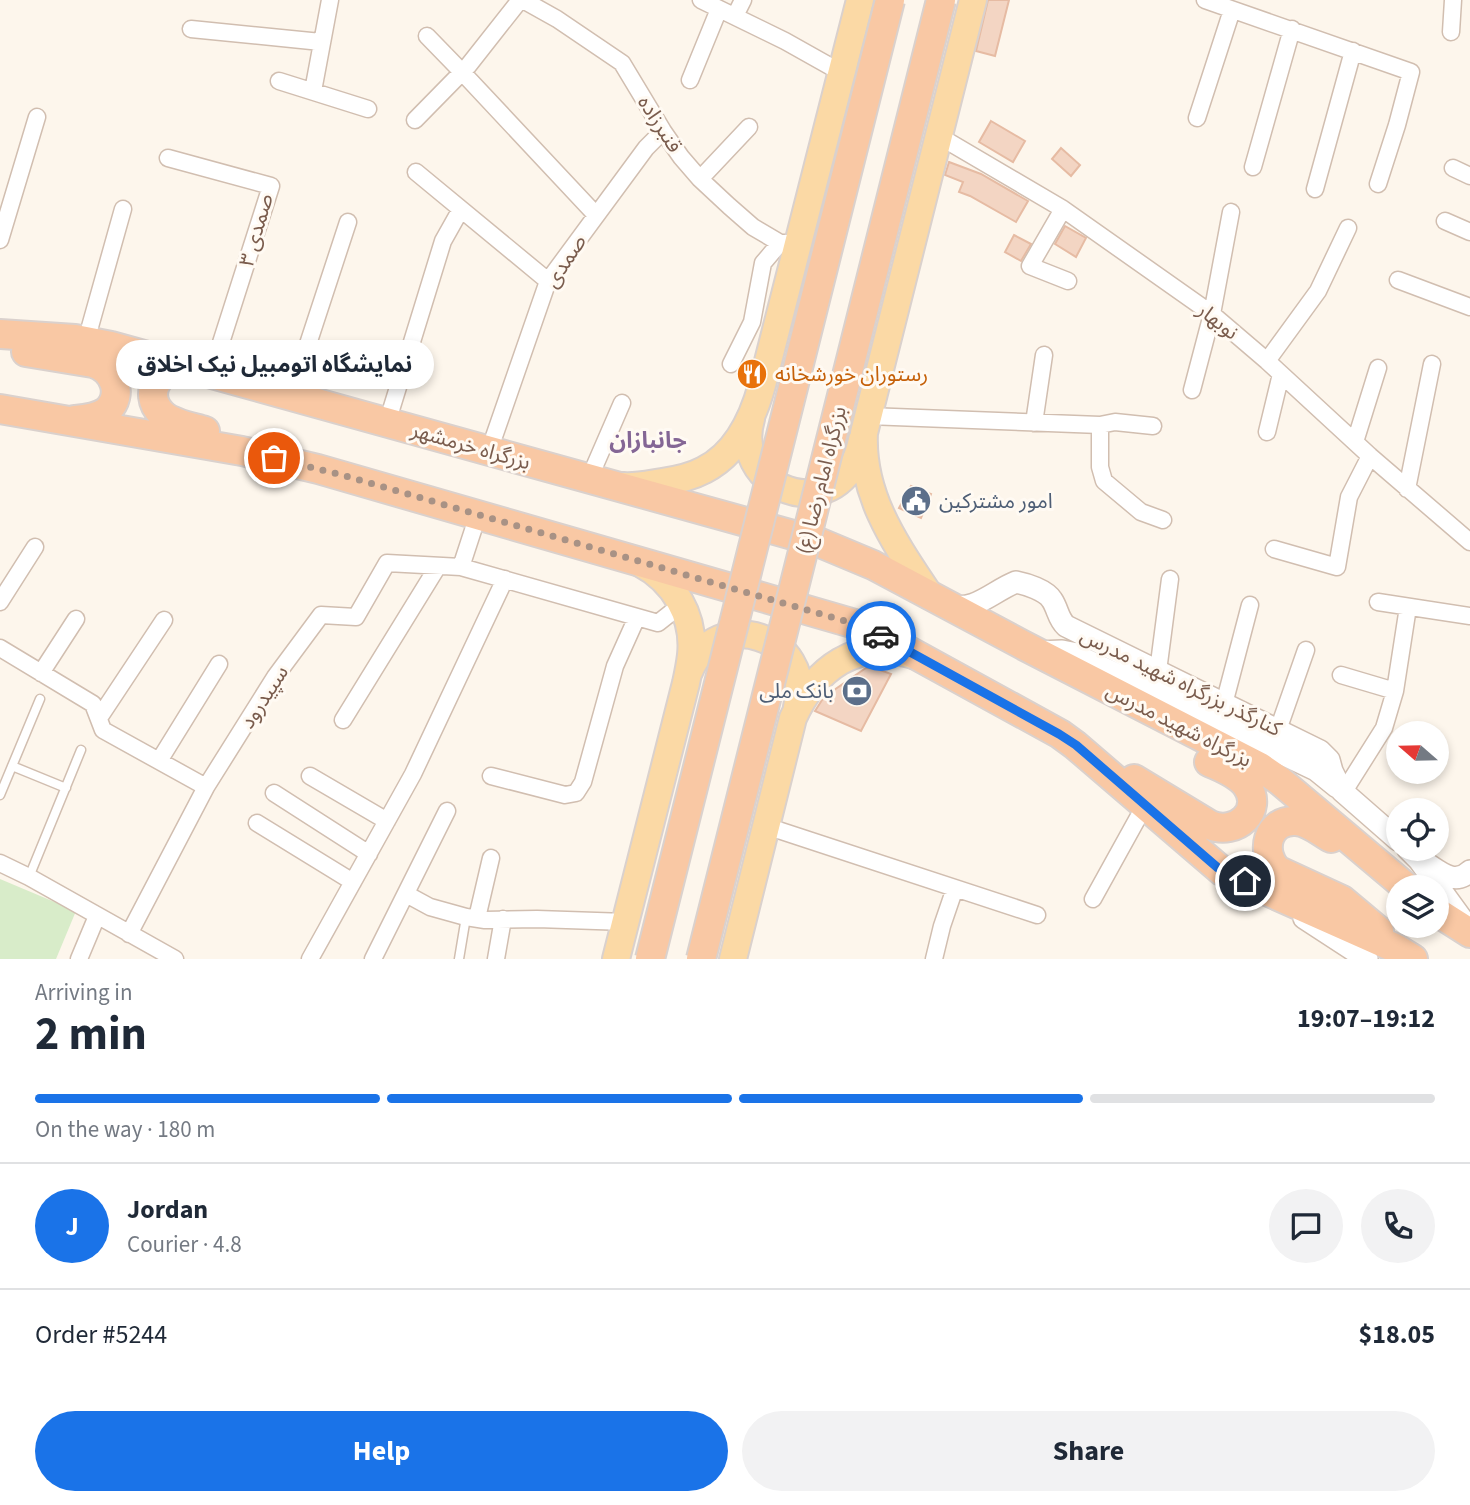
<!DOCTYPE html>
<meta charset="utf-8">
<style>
:root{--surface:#fff;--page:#f2f2f3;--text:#1f2937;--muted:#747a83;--line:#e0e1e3;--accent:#1a73e8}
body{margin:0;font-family:"Source Sans 3","Noto Sans Arabic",sans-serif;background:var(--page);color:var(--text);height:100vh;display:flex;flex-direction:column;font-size:26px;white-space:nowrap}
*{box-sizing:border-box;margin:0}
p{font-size:23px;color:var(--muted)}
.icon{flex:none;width:38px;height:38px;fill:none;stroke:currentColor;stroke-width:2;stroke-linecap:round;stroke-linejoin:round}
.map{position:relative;height:959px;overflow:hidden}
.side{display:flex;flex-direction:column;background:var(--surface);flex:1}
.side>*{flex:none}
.needle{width:46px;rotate:290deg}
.tools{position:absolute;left:1386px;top:721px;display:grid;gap:14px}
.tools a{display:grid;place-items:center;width:63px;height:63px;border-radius:50%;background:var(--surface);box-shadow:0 4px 10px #0003;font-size:35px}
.pin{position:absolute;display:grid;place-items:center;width:60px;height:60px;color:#fff;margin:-30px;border:4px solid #fff;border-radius:50%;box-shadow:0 2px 7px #0007}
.courier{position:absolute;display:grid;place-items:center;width:70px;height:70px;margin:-35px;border:5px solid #1a73e8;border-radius:50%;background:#fff;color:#222;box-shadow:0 2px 9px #0007}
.bubble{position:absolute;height:49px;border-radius:24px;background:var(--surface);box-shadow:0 4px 10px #0003;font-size:23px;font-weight:700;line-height:49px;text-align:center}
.summary em{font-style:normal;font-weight:700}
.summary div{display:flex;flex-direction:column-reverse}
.summary{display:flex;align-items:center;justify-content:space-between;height:119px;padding:0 35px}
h1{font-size:46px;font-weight:700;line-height:52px}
.bar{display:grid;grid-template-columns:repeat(4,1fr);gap:10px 7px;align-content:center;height:84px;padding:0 35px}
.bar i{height:9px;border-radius:5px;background:var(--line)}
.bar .selected{background:var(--accent)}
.bar p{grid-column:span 4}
.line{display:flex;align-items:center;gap:18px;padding:0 35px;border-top:2px solid var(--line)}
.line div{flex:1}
.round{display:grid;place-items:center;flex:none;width:74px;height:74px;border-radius:37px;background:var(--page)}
.button{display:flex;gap:14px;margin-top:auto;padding:14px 35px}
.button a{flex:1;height:80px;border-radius:42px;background:var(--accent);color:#fff;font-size:28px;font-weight:700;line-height:80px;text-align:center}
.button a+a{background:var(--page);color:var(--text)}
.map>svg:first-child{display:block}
.green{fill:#d8ecc9}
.building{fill:#f3d5c3;stroke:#e6bba3;stroke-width:2}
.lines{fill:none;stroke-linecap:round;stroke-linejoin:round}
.service-casing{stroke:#d1beb0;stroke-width:11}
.minor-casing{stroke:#d1beb0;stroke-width:19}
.tertiary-casing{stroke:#d1beb0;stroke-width:24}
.primary-casing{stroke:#dad1cd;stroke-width:30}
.trunk-casing{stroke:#dad1cd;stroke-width:32}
.service{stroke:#fff;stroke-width:8}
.minor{stroke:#fff;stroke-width:16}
.tertiary{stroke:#fff;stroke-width:21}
.primary{stroke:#fbd9a5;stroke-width:26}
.trunk{stroke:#f9c8a4;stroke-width:28}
.trunk-bridge-casing{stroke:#dad1cd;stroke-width:32;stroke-linecap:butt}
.trunk-bridge{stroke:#f9c8a4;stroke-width:28}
.done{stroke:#a89285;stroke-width:7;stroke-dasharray:0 12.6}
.route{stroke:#1a73e8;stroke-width:9}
.labels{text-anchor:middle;stroke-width:6;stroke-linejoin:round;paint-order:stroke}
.street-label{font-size:21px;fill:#7a5c4d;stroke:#fffaf3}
.food-label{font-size:21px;fill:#c56008;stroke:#fffaf3;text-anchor:start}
.service-label{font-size:21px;fill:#4e5e75;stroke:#fffaf3;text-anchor:start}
.neighbourhood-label{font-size:23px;font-weight:bold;fill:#846695;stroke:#fffaf3}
</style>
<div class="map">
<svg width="1470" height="959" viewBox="0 0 1470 959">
<rect width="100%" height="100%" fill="#fdf6ec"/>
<path class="green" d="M0,879L76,911L56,959H0Z"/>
<path class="building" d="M988,0H1009L995,56L976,51Z
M991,121L1025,141L1013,162L979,142Z
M1061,148L1080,165L1071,176L1052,159Z
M949,162L981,174L1028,201L1016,222L970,196L959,192L963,182L945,175Z
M1065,226L1086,238L1076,257L1055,244Z
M1014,235L1031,244L1021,261L1005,252Z
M911,486L931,494L921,518L899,508Z
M872,667L891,674L861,731L815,711L824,697L866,668Z"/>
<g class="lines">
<g class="service-casing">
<path id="service" d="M12,766L66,788
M0,795L40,699
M29,877L81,750
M459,959L466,917"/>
</g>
<g class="minor-casing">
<path id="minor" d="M523,0L557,19L622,63L663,131L681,157L700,179L729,206L753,227L780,243H798
M701,0L785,41L842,73
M1205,0L1411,72L1397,125L1378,184
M735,16L743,0
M191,29L321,42
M1451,32L1453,0
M427,36L462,72L596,215
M690,80L719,9
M279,81L368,109
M313,91L330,0
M1197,118L1232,10
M415,120L468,66L520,0
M938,139L949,142L1063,209L1212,314L1267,361L1370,456L1470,542
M168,158L271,186L211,374
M1253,167L1292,29
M1453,168L1470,176
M416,172L548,281
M700,179L749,127
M1315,189L1353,51
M1063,209L1030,266L1068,281
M1445,221L1470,232
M0,240L37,117
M1398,280L1470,307
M86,341L123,209
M1267,361L1318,291L1348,228
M731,364L752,322L763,263L780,243
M1192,390L1212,314L1231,212
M291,396L348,222
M868,416L1100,425L1115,422L1153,426
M387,423L443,241L461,209
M1034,423L1044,355
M1100,425V467L1104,481L1141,512L1163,520
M1267,432L1281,374
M1355,442L1378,368
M489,451L548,281L646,148L663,131
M589,479L622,403
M1407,489L1432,364
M1274,549L1337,567L1349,497L1370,456
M461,567L478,515
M0,602L35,547
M1378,602L1470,616
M0,648L93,704L103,730L206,787
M1158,671L1170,579
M41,673L76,619
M1341,675L1395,691
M1224,704L1250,605
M99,718L164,620
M343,720L438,566
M1278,730L1306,650
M159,761L219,664
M310,776L387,821
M491,776L565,795L576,793L583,782L615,666L637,617
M274,793L369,854
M1343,793L1384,728L1395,691L1408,607
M257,823L353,882
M766,826L1037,915
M0,863L29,877L175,959
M406,894L430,907L466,917L485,920L537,919L626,922
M1093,899L1145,805
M477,918L491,858
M129,934L206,787L275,677L321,615L356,617L387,563L461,567L658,623L682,604
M79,959L97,916
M310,959L413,774L505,579
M373,959L447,811
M496,959L503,919
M934,959L942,926L955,888"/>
</g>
<g class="tertiary-casing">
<path id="tertiary" d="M949,605C974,613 993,591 1016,582C1026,584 1046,590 1052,600C1058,609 1058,619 1066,626L1320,751L1329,760L1332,771L1342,791L1398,840
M1038,652L1062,651L1072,653L1316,770L1337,787
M1408,849L1419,860L1467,926
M1426,863C1440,872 1455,886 1470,871
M1304,918L1367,959"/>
</g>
<g class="primary-casing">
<path id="primary" d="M751,419C732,483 819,523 853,465C858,457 860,449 862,440
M623,486C636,487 649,484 662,482C677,480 691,477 704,470C736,454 753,418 762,385L860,0
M930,596C897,546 861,497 864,433L973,0
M689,672C716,604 814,636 797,707
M616,959L686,683C688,674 690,664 691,655C695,616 674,581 640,563
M733,959L793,718C816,668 856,638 913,655"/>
</g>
<g class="trunk-casing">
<path id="trunk" d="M0,334L75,339L111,346L818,542L873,565L1023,645L1260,767L1280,781L1406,887
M26,352L93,363C113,369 125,394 107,411C98,418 86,419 75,420
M191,368C162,363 140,392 162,414C172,424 192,427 205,431
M0,409L242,451L318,469L862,626L876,633L1060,734L1075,745L1222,871L1395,948L1413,959
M1134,779L1210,825C1236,836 1264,811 1247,786C1239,774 1222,768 1209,762
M1331,838C1320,832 1308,821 1295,821C1267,820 1260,852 1277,870L1342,900L1379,931
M1437,912L1470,933"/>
</g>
<use href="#service" class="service"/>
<use href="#minor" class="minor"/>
<use href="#tertiary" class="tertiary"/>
<use href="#primary" class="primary"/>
<use href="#trunk" class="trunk"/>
<g class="trunk-bridge-casing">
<path id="trunk-bridge" d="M650,959L890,0
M701,959L941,0"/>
</g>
<use href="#trunk-bridge" class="trunk-bridge"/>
</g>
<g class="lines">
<path class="done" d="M274,458L342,475L845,621L881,636"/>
<path class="route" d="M881,636L1059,734L1076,745L1218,868L1245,881"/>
</g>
<defs>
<g id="restaurant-disc" transform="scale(1.575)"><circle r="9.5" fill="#e8710a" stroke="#fffaf3"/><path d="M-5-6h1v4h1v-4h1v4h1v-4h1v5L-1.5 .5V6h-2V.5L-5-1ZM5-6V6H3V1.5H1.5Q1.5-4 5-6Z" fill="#fff"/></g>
<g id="civic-disc" transform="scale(1.575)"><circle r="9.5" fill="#5c6f8a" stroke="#fffaf3"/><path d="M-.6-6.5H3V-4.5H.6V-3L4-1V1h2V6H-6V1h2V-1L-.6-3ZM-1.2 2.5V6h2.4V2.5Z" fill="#fff"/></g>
<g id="bank-disc" transform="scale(1.575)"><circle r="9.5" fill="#5c6f8a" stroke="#fffaf3"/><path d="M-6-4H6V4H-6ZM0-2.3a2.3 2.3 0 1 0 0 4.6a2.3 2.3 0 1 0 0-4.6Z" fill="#fff"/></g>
</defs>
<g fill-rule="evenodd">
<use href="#restaurant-disc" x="752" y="374"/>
<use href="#civic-disc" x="916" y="501"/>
<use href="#bank-disc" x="857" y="691"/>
</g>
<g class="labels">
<g class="street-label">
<text transform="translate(660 124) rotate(57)" y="7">قنبرزاده</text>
<text transform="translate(256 230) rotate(-74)" y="7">صمدی ۳</text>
<text transform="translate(565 261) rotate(-57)" y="7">صمدی</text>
<text transform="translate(1218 321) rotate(38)" y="7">نوبهار</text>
<text transform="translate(471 446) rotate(16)" y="7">بزرگراه خرمشهر</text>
<text transform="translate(821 480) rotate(-76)" y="7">بزرگراه امام رضا (ع)</text>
<text transform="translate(1181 682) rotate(26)" y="7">کنارگذر بزرگراه شهید مدرس</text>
<text transform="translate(264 697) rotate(-57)" y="7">سپیدرود</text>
<text transform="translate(1179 725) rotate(27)" y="7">بزرگراه شهید مدرس</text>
</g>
<g class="food-label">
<text x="775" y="381">رستوران خورشخانه</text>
</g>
<g class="service-label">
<text x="939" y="508">امور مشترکین</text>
<text x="834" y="698" text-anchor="end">بانک ملی</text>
</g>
<g class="neighbourhood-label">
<text x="648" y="448">جانبازان</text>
</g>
</g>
</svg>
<div class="tools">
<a><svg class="needle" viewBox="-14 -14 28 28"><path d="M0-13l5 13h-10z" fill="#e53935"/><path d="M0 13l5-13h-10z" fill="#747a83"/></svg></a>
<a><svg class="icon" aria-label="locate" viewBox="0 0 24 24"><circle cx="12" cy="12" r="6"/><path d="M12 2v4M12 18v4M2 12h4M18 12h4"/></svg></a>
<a><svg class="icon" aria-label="layers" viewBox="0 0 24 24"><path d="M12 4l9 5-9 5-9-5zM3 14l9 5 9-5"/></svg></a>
</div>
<div class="pin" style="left:274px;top:458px;background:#ea580c"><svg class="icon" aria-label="bag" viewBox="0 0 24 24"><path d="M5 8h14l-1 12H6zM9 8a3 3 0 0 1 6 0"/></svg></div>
<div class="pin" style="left:1245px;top:881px;background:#1f2937"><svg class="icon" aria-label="home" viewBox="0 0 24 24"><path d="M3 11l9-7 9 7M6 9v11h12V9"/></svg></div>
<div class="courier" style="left:881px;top:636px"><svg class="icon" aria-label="car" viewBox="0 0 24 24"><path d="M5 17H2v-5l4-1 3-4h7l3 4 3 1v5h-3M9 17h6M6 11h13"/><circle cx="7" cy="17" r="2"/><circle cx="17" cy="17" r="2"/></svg></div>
<div class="bubble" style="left:116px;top:340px;width:318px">نمایشگاه اتومبیل نیک اخلاق</div>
</div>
<section class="side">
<div class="summary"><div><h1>2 min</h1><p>Arriving in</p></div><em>19:07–19:12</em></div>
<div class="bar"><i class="selected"></i><i class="selected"></i><i class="selected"></i><i></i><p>On the way · 180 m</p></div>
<div class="line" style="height:126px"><b class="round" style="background:var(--accent);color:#fff">J</b><div><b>Jordan</b><p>Courier · 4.8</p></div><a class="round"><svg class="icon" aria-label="chat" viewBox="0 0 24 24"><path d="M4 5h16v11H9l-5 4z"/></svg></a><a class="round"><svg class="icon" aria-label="phone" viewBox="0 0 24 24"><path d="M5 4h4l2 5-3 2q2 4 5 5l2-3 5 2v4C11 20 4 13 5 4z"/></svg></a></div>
<div class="line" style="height:91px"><div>Order #5244</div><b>$18.05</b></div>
<div class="button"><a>Help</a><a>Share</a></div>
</section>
